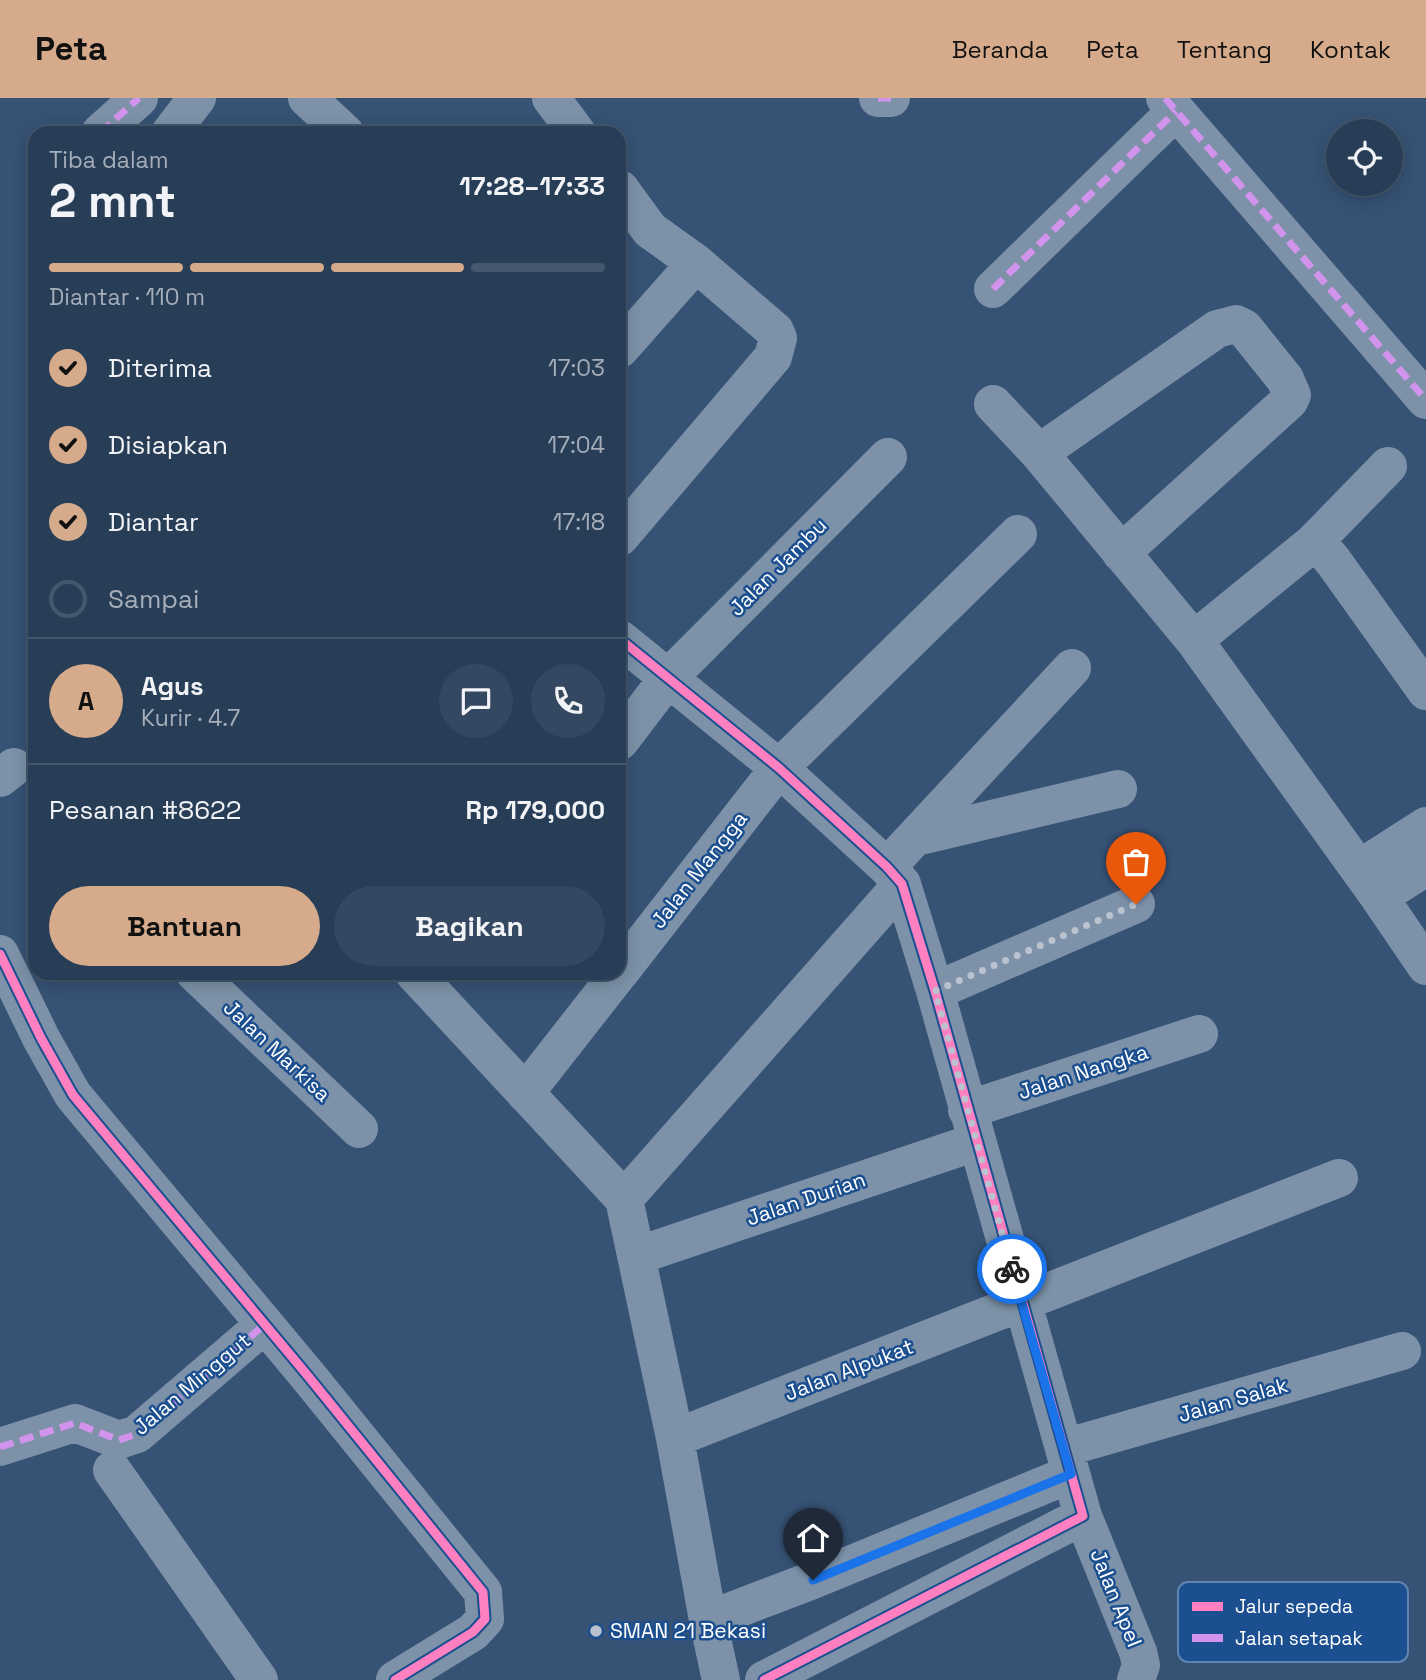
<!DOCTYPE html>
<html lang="id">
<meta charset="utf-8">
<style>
:root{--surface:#283e57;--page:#344961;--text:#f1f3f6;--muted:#a5aeba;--line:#44576d;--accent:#d6ab8b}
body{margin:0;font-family:"Space Grotesk",sans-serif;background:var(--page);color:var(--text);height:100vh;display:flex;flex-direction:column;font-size:26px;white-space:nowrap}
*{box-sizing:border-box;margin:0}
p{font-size:23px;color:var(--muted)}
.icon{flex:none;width:38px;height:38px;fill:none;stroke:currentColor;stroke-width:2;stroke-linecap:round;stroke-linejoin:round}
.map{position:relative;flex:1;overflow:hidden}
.sheet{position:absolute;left:28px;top:28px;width:598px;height:854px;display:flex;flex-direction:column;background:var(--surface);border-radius:21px;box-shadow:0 4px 18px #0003,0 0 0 2px var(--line)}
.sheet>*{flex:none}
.fabs{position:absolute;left:1326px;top:21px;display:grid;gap:14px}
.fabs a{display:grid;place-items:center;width:77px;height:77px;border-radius:50%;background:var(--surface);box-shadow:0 4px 18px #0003,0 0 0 2px var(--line);font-size:35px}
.pin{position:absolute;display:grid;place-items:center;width:60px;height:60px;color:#fff;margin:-72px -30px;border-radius:50% 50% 50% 0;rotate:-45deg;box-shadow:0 0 7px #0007}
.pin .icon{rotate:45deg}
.courier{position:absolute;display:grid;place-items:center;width:70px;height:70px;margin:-35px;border:5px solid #1a73e8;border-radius:50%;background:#fff;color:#222;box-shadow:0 2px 9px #0007}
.head em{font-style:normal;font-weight:700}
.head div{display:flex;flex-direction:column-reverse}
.head{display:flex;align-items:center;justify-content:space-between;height:119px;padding:0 21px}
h1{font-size:46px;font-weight:700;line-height:52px}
.bar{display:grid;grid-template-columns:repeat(4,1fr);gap:10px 7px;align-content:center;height:84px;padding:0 21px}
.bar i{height:9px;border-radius:5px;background:var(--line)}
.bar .active{background:var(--accent)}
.bar p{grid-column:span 4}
.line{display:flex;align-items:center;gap:18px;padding:0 21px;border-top:2px solid var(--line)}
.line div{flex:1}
.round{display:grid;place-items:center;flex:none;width:74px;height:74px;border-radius:37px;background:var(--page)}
ol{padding:0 21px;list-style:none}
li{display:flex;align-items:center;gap:21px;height:77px}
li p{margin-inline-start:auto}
li .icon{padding:7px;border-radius:50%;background:var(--accent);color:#111;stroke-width:4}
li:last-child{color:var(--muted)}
li i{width:38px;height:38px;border:4px solid var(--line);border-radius:50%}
.button{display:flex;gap:14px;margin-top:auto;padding:14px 21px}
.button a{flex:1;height:80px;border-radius:42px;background:var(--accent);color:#111;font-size:28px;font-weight:700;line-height:80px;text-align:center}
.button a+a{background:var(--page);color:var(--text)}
header{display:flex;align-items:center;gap:42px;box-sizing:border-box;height:98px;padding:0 35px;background:var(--accent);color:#111}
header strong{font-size:33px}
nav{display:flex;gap:38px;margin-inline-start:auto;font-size:24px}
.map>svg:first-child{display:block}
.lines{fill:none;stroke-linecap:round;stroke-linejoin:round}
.minor{stroke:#7d92a8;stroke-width:38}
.quiet{stroke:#d193ec;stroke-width:7;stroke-dasharray:14 7;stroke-linecap:butt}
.cycleway-casing{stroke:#1b4f8f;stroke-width:13}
.cycleway{stroke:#ff80c0;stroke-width:9}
.done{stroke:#b9c2ce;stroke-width:7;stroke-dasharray:0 12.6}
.route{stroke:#1a73e8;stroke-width:9}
.poi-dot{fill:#b9c2ce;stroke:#1b4f8f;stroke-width:2.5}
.labels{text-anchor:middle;stroke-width:5;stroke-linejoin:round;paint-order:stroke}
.street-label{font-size:21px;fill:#fff;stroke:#1b4f8f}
.poi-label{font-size:21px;fill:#fff;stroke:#1b4f8f;text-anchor:start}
.key{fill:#1b4f8f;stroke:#5f84b1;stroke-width:2}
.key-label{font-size:19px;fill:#fff}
</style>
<header>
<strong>Peta</strong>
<nav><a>Beranda</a><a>Peta</a><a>Tentang</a><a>Kontak</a></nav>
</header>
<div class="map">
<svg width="1426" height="1582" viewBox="0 0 1426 1582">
<rect width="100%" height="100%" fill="#365274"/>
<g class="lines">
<path class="minor" d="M307,0L345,35
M551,0L577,35
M878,0H891
M1165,0L1426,302
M100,35L139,0
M170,35L197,0
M620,91L650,132L696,165L775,233L778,240L773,259L620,439
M993,191L1176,13
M620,251L696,165
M993,306L1039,355L1194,542L1379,799L1426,769
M1039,355L1217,231L1236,226L1244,230L1285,281L1292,297L1289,303L1121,455
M1313,445L1388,368
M620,541L779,670L887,769L902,786L935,893L1083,1418L764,1582
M1194,542L1313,445L1323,451L1333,463L1426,593
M620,643L668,580L888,359
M0,680L14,669
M916,739L1118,691
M887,769L1072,570
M1359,771L1426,728
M1379,799L1426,868
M0,856L41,940L73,997L308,1278L483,1494L485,1521L473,1534L395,1582
M620,874L779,670L1018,436
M195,875L359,1031
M414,875L624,1101L675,1340L708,1522L721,1582
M935,893L1136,806
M525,995L619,875
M967,1012L1199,936
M624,1101L902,786
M636,1158L976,1044
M675,1340L1339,1080
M0,1349L75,1325L119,1342L137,1336L264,1227
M1064,1350L1402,1253
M112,1372L259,1582
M1083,1418L1138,1554L1141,1567L1136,1582
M708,1522L813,1482L1071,1376"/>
<path class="quiet" d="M878,0H891
M1165,0L1426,302
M100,35L139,0
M993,191L1176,13
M0,1349L75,1325L119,1342L137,1336L264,1227"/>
<g class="cycleway-casing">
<path id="cycleway" d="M620,541L779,670L887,769L902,786L935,893L1083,1418L764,1582
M0,856L41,940L73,997L308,1278L483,1494L485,1521L473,1534L395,1582"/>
</g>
<use href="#cycleway" class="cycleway"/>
</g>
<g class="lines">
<path class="done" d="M1012,1171L935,893L1136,806"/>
<path class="route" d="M813,1482L1071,1376L1012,1171"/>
</g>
<circle class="poi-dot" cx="596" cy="1533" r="7"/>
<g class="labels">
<g class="street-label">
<text transform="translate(778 469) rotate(-45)" y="7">Jalan Jambu</text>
<text transform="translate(699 772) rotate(-52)" y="7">Jalan Mangga</text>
<text transform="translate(277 953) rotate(43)" y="7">Jalan Markisa</text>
<text transform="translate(1083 974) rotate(-18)" y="7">Jalan Nangka</text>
<text transform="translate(806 1101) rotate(-19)" y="7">Jalan Durian</text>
<text transform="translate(849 1272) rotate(-21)" y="7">Jalan Alpukat</text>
<text transform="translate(192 1286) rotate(-40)" y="7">Jalan Minggut</text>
<text transform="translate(1233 1302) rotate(-16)" y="7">Jalan Salak</text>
<text transform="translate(1116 1500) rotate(68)" y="7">Jalan Apel</text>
</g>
<g class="poi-label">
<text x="610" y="1540">SMAN 21 Bekasi</text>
</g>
</g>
<rect x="1178" y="1484" width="230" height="80" rx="10" class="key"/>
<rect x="1192" y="1504" width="31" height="9" fill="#ff80c0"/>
<rect x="1192" y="1536" width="31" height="8" fill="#d193ec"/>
<g class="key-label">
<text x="1235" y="1515">Jalur sepeda</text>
<text x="1235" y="1547">Jalan setapak</text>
</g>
</svg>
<div class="fabs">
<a><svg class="icon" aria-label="locate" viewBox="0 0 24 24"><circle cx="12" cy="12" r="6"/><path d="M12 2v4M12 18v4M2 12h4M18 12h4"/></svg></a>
</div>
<div class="pin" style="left:1136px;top:806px;background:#ea580c"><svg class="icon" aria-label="bag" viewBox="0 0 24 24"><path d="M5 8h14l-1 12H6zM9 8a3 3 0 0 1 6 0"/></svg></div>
<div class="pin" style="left:813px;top:1482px;background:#1f2937"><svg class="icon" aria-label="home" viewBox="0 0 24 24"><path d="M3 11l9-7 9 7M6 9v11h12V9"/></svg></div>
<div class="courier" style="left:1012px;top:1171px"><svg class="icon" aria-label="bike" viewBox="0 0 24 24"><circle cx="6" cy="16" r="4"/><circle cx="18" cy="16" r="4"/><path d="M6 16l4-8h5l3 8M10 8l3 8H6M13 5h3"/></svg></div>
<section class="sheet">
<div class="head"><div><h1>2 mnt</h1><p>Tiba dalam</p></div><em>17:28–17:33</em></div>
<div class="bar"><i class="active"></i><i class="active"></i><i class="active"></i><i></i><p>Diantar · 110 m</p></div>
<ol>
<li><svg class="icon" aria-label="check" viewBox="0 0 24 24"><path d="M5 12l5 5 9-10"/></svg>Diterima<p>17:03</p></li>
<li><svg class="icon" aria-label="check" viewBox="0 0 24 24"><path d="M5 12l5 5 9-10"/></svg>Disiapkan<p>17:04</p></li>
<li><svg class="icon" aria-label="check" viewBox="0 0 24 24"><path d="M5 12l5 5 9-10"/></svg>Diantar<p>17:18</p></li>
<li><i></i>Sampai</li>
</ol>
<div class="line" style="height:126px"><b class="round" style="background:var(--accent);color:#111">A</b><div><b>Agus</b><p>Kurir · 4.7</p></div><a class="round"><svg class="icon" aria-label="chat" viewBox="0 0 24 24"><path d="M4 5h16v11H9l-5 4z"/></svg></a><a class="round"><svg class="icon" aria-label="phone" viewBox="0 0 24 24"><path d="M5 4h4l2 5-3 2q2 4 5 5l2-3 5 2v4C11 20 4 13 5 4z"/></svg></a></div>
<div class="line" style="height:91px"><div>Pesanan #8622</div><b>Rp 179,000</b></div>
<div class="button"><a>Bantuan</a><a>Bagikan</a></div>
</section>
</div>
